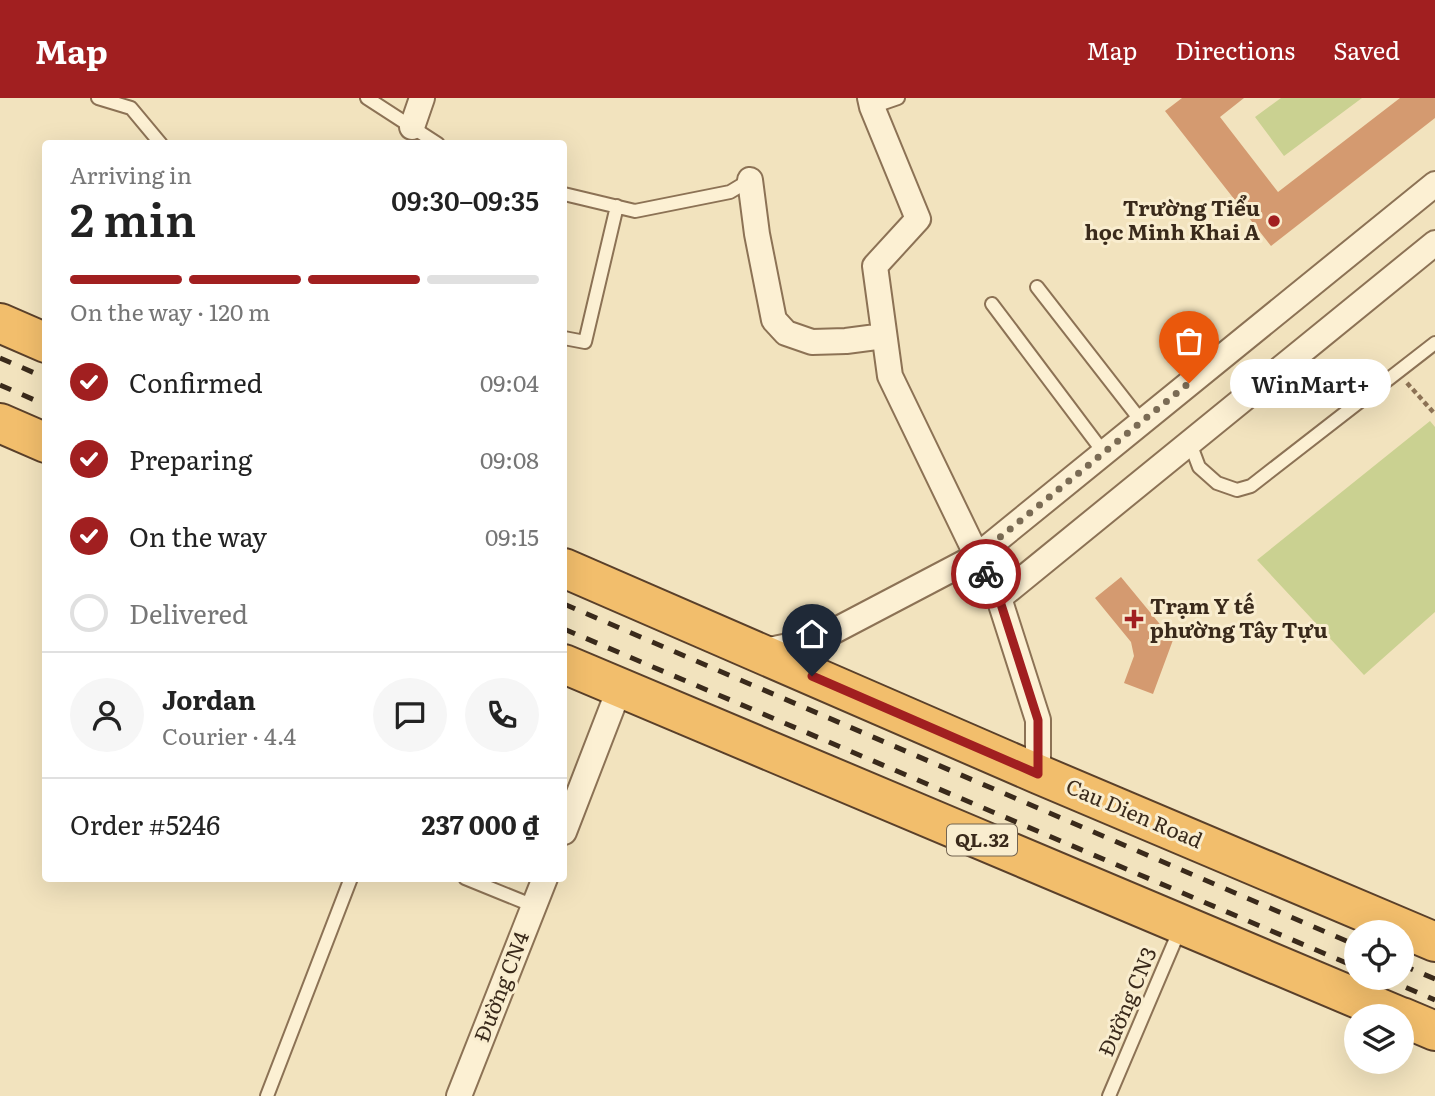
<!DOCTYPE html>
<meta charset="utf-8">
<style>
:root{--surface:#fff;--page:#f6f6f6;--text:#222;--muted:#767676;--line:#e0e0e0;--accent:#a11f20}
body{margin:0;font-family:Literata,serif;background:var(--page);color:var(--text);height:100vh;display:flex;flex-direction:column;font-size:26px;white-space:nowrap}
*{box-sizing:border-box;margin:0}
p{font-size:23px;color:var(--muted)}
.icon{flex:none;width:38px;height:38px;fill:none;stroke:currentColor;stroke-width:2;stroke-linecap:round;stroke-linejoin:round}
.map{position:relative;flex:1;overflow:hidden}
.details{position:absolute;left:42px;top:42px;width:525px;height:742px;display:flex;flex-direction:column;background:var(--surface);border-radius:7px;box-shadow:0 7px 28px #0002}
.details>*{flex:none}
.controls{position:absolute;left:1344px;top:822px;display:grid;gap:14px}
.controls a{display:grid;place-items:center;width:70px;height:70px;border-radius:50%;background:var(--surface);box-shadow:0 7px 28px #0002;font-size:35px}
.pin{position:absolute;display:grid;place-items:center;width:60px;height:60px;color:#fff;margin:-72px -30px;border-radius:50% 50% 50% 0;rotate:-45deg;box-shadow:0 0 7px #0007}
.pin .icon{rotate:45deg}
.courier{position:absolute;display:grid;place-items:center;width:70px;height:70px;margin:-35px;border:5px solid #a11f20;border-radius:50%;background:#fff;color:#222;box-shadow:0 2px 9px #0007}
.bubble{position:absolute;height:49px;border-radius:24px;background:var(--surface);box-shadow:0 7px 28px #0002;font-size:23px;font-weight:600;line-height:49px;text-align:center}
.head em{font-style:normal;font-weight:600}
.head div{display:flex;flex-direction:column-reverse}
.head{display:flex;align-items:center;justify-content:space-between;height:119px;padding:0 28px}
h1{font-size:46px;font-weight:600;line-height:52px}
.bar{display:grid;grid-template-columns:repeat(4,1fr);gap:10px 7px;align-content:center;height:84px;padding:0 28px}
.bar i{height:9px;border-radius:5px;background:var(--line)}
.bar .selected{background:var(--accent)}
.bar p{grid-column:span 4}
.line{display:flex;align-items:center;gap:18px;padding:0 28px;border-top:2px solid var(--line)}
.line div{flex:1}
.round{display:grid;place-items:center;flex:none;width:74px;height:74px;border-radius:37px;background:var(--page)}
ol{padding:0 28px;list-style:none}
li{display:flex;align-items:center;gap:21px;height:77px}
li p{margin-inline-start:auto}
li .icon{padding:7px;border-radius:50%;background:var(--accent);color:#fff;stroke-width:4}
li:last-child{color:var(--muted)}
li i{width:38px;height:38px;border:4px solid var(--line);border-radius:50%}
header{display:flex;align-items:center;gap:42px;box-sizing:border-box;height:98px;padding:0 35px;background:var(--accent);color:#fff}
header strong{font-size:33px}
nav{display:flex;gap:38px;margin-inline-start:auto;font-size:24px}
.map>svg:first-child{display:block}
.green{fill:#cad191}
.building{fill:#d49a70}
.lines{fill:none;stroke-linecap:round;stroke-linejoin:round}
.service-casing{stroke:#8c7255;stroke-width:16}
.minor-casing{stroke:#8c7255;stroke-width:28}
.trunk-casing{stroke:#5a402a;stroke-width:42}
.path{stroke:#8c7255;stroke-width:4.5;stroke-dasharray:5 3.5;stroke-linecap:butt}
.service{stroke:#fcf0d3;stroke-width:12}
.minor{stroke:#fcf0d3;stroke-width:24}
.trunk{stroke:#f2be6c;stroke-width:38}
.rail{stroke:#3a2a1b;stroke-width:5;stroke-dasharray:12 12;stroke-linecap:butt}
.done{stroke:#7a6b54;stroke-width:7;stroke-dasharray:0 12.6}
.route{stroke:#a11f20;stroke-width:9}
.poi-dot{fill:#a11f20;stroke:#f9edcf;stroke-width:2.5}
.labels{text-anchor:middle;stroke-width:6;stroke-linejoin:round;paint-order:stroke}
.shield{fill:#f9edcf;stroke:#736451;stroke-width:2}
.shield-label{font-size:19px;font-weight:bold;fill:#3a2a1b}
.poi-label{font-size:21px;font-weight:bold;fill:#3a2a1b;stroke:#f9edcf;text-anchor:end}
.street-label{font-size:21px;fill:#3a2a1b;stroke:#f9edcf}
</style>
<header>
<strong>Map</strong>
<nav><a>Map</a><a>Directions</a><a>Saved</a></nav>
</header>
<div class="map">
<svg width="1435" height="998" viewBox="0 0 1435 998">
<rect width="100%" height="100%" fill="#f2e3be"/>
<path class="green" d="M1281,0H1362L1284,58L1255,19Z
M1430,323L1435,329V514L1364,577L1257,462Z"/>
<path class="building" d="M1182,0H1244L1220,19L1278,94L1400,0H1435V20L1271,148L1165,13Z
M1121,479L1173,542L1153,596L1124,585L1134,558L1131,544L1095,500Z"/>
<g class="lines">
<g class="service-casing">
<path id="service" d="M98,0L131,10L161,46
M367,0L438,46
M872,9L898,0
M564,96L635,113L730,94L750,82
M1037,189L1142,324
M992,206L1104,355
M564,240L585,244L617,108
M1190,345L1199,369L1217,385L1237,392L1251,388L1435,245
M465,780L534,808
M267,998L351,780
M1109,998L1180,831"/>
</g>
<g class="minor-casing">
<path id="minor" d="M870,0L872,9L918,121L875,168L890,278L977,458L999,500L1038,622V676
M412,29L422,0
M750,82L757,136L774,222L786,235L812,244L846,243L884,238
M999,500L1435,145
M760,554L817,542L977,458L1435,86
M564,734L620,589
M459,998L545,780"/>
</g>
<g class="trunk-casing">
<path id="trunk" d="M0,225L46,245
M0,325L46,345
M564,470L1038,676L1435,844
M564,566L1401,919
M1402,919L1435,933"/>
</g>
<path class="path" d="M1407,285L1435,316"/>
<use href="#service" class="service"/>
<use href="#minor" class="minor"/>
<use href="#trunk" class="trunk"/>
<path class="rail" d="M0,260L46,280
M0,287L46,307
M564,506L1356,847
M564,531L1356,869
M1402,867L1435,881
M1384,880L1435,902"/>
</g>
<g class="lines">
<path class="done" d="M986,476L977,458L1189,285"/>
<path class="route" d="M812,578L1038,676V622L999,500L986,476"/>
</g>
<g class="poi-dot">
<circle cx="1274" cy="123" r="7"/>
<path d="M1130.5 510.5h7v7h7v7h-7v7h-7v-7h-7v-7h7z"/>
</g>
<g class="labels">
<rect class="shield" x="947" y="726.5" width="70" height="31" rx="5"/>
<g class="shield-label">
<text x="982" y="749">QL.32</text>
</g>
<g class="poi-label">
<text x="1260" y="118">Trường Tiểu<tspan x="1260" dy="24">học Minh Khai A</tspan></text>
<text x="1150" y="516" text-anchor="start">Trạm Y tế<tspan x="1150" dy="24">phường Tây Tựu</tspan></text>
</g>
<g class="street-label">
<text transform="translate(1134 716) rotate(23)" y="7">Cau Dien Road</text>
<text transform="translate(502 889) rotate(-69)" y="7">Đường CN4</text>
<text transform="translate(1128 904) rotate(-67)" y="7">Đường CN3</text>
</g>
</g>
</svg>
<div class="controls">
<a><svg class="icon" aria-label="locate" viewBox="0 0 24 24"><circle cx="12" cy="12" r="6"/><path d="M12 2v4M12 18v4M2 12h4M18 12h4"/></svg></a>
<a><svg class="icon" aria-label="layers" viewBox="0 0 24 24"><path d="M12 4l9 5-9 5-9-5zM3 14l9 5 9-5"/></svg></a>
</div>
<div class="pin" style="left:1189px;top:285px;background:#ea580c"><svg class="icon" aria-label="bag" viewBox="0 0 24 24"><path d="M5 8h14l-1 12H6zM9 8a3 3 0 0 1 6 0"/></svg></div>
<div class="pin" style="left:812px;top:578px;background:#1f2937"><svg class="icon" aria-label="home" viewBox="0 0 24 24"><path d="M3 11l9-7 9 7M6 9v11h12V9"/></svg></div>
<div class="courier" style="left:986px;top:476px"><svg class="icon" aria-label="bike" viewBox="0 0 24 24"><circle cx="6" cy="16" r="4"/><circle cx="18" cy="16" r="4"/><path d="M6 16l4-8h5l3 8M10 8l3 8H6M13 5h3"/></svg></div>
<div class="bubble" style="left:1230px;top:261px;width:161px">WinMart+</div>
<section class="details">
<div class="head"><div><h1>2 min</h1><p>Arriving in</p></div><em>09:30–09:35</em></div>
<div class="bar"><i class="selected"></i><i class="selected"></i><i class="selected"></i><i></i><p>On the way · 120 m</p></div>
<ol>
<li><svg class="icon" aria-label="check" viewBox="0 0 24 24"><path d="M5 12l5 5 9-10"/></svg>Confirmed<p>09:04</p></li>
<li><svg class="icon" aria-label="check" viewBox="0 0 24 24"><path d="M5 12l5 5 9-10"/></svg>Preparing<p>09:08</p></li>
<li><svg class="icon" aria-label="check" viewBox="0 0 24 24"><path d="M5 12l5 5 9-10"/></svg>On the way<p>09:15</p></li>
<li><i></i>Delivered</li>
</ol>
<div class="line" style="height:126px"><a class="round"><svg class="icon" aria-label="person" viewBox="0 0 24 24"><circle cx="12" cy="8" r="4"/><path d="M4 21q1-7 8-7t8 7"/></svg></a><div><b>Jordan</b><p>Courier · 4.4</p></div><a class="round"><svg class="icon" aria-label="chat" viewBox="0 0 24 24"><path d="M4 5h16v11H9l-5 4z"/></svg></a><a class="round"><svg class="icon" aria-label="phone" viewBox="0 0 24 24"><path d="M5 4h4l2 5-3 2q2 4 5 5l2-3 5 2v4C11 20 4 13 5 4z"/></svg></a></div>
<div class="line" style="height:91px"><div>Order #5246</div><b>237 000 ₫</b></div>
</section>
</div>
